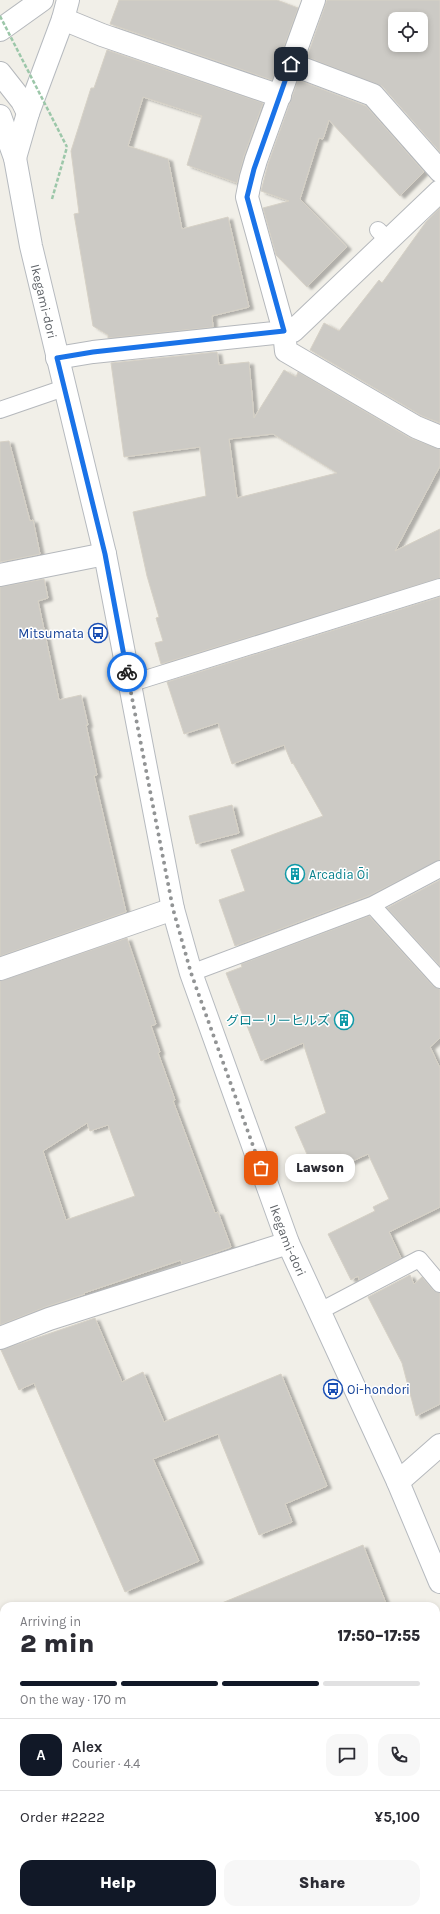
<!DOCTYPE html>
<meta charset="utf-8">
<style>
:root{--surface:#fff;--page:#f7f7f7;--text:#2b2b33;--muted:#7c7c81;--line:#e1e1e2;--accent:#111827}
body{margin:0;font-family:Karla,"Noto Sans JP",sans-serif;background:var(--page);color:var(--text);height:100vh;display:flex;flex-direction:column;font-size:15px;white-space:nowrap}
*{box-sizing:border-box;margin:0}
p{font-size:13px;color:var(--muted)}
.icon{flex:none;width:22px;height:22px;fill:none;stroke:currentColor;stroke-width:2;stroke-linecap:round;stroke-linejoin:round}
.map{position:relative;flex:1;overflow:hidden}
.side{position:absolute;left:0px;top:1602px;width:440px;height:312px;display:flex;flex-direction:column;background:var(--surface);border-radius:12px 12px 0 0;box-shadow:0 2px 6px #0003}
.side>*{flex:none}
.fabs{position:absolute;left:388px;top:12px;display:grid;gap:8px}
.fabs a{display:grid;place-items:center;width:40px;height:40px;border-radius:8px;background:var(--surface);box-shadow:0 2px 6px #0003;font-size:20px}
.pin{position:absolute;display:grid;place-items:center;width:34px;height:34px;color:#fff;margin:-17px;border-radius:8px;box-shadow:0 2px 6px #0006}
.courier{position:absolute;display:grid;place-items:center;width:40px;height:40px;margin:-20px;border:3px solid #1a73e8;border-radius:50%;background:#fff;color:#222;box-shadow:0 1px 5px #0007}
.bubble{position:absolute;height:28px;border-radius:12px;background:var(--surface);box-shadow:0 2px 6px #0003;font-size:13px;font-weight:800;line-height:28px;text-align:center}
.headline em{font-style:normal;font-weight:800}
.headline div{display:flex;flex-direction:column-reverse}
.headline{display:flex;align-items:center;justify-content:space-between;height:68px;padding:0 20px}
h1{font-size:26px;font-weight:800;line-height:30px}
.bar{display:grid;grid-template-columns:repeat(4,1fr);gap:6px 4px;align-content:center;height:48px;padding:0 20px}
.bar i{height:5px;border-radius:3px;background:var(--line)}
.bar .selected{background:var(--accent)}
.bar p{grid-column:span 4}
.line{display:flex;align-items:center;gap:10px;padding:0 20px;border-top:1px solid var(--line)}
.line div{flex:1}
.round{display:grid;place-items:center;flex:none;width:42px;height:42px;border-radius:12px;background:var(--page)}
.button{display:flex;gap:8px;margin-top:auto;padding:8px 20px}
.button a{flex:1;height:46px;border-radius:12px;background:var(--accent);color:#fff;font-size:16px;font-weight:800;line-height:46px;text-align:center}
.button a+a{background:var(--page);color:var(--text)}
.map>svg:first-child{display:block}
.building{fill:#cccac5;stroke:#d6d1c6;fill-rule:evenodd;filter:url(#shadow)}
.lines{fill:none;stroke-linecap:round;stroke-linejoin:round}
.lane-casing{stroke:#b5b8bc;stroke-width:18}
.street-casing{stroke:#b5b8bc;stroke-width:24}
.secondary-casing{stroke:#b6babf;stroke-width:24}
.path{stroke:#9cc7a9;stroke-width:2.5;stroke-dasharray:4 2;stroke-linecap:butt}
.lane{stroke:#fff;stroke-width:16}
.street{stroke:#fff;stroke-width:22}
.secondary{stroke:#fff;stroke-width:22}
.path-bridge{stroke:#9cc7a9;stroke-width:2.5;stroke-dasharray:4 2;stroke-linecap:butt}
.done{stroke:#929495;stroke-width:4;stroke-dasharray:0 7.2}
.route{stroke:#1a73e8;stroke-width:5}
.labels{text-anchor:middle;stroke-width:3;stroke-linejoin:round;paint-order:stroke}
.street-label{font-size:13px;fill:#5f6368;stroke:#fff}
.transit-label{font-size:13px;fill:#164399;stroke:#fff;text-anchor:end}
.culture-label{font-size:13px;fill:#0d838f;stroke:#fff;text-anchor:start}
</style>
<div class="map">
<svg width="440" height="1914" viewBox="0 0 440 1914">
<defs>
<filter id="shadow"><feDropShadow dx="4.5" dy="2.5" stdDeviation="1" flood-color="#0004"/></filter>
</defs>
<rect width="100%" height="100%" fill="#f1efe8"/>
<path class="building" d="M119,0H277L298,8L272,80L110,24Z
M327,0H440V152L382,86L307,57ZM395,19H421V45H395Z
M107,50L263,103L244,156L237,183L187,165L202,116L143,97L128,146L168,159L182,229L228,217L249,307L212,316L213,327L108,338V335L93,326L74,214L79,213L71,151L91,88H94Z
M298,80L366,106L424,172L400,196L329,120L323,139L319,138L300,199L347,247L307,287L276,255L263,208L289,201L261,191L268,164Z
M440,208V423L422,416L310,350L324,323L339,331L379,280L382,283L426,222Z
M217,352L219,365L249,362L254,418L284,370L296,377L298,372L410,438L440,449V466L395,551L440,529V578L161,664L155,643L163,641L156,618L159,617L147,576L133,512L206,496L200,447L124,457L111,363ZM273,434L337,473L237,498L229,439Z
M9,441L30,521L33,520L40,554L0,562V442Z
M44,579L48,598L38,601L59,700L81,695L88,725H86L97,775L94,776L126,912L0,956V587Z
M440,597V860L368,896L235,946L219,900L245,891L231,850L323,816L293,763L292,764L284,745L232,764L218,723L184,734L167,682Z
M232,805L239,833L196,844L189,816Z
M440,880V966L387,908Z
M369,916L433,986L440,989V1038L430,1047L440,1068V1207L389,1232L401,1258L359,1280L358,1276L351,1280L328,1234L375,1211L373,1207L389,1199L368,1154L317,1177L295,1127L326,1113L303,1043L261,1061L226,973L242,967L241,964Z
M127,938L156,1024L151,1026L160,1052L158,1053L175,1100L173,1101L215,1213L218,1212L231,1247L182,1264L181,1260L84,1293L85,1294L45,1307L0,1325V981ZM87,1123L90,1131L108,1125L135,1196L66,1220L43,1151Z
M410,1275L414,1284L422,1277L433,1290L440,1293V1404L416,1416L402,1363L368,1297Z
M95,1318L122,1382L143,1372L164,1422L281,1374L327,1486L285,1504L292,1522L259,1535L218,1434L153,1459L199,1561L125,1592L34,1383L19,1390L1,1350Z
M363,1545L387,1606H218L217,1605Z"/>
<g class="lines">
<g class="lane-casing">
<path id="lane" d="M378,230L388,240
M0,410L64,388
M129,684L440,587
M372,905L440,869
M191,973L372,905L440,980
M320,1311L419,1259L440,1284"/>
</g>
<g class="street-casing">
<path id="street" d="M314,0L256,160L251,177L247,197L284,331L286,351L416,427L440,437
M63,19L102,35L280,96
M0,30L42,0
M291,64L373,95L440,171
M0,73L22,101L28,113
M57,358L93,352L293,331L440,191
M0,575L105,554
M0,969L173,909
M0,1338L49,1319L288,1243
M398,1482L440,1445
M436,1745L440,1744
M68,1914L74,1910"/>
</g>
<g class="secondary-casing">
<g id="secondary">
<path id="s1" d="M0,116L15,158L31,246L105,554L173,909L191,973L288,1243L398,1482L440,1582"/>
<path d="M15,158L28,113L63,19L68,0"/>
</g>
</g>
<path class="path" d="M52,199L67,147"/>
<use href="#lane" class="lane"/>
<use href="#street" class="street"/>
<use href="#secondary" class="secondary"/>
<path class="path-bridge" d="M0,16L67,147"/>
</g>
<g class="lines">
<path class="done" d="M127,672L173,909L191,973L261,1168"/>
<path class="route" d="M127,672L105,554L57,358L93,352L284,331L247,197L254,169L291,64"/>
</g>
<defs>
<g id="bus-ring" transform="scale(1)"><circle r="9.5" fill="#fff" stroke="#1a4fb4" stroke-width="1.5"/><path d="M-5-6H5V4H4V6H2V4H-2V6H-4V4H-5ZM-3.5-4V0h7V-4ZM-3.5 1.2v1.5H-2V1.2ZM2 1.2v1.5H3.5V1.2Z" fill="#1a4fb4"/></g>
<g id="building-ring" transform="scale(1)"><circle r="9.5" fill="#fff" stroke="#0f9aa8" stroke-width="1.5"/><path d="M-4-6H4V6H1V3H-1V6H-4ZM-2.5-4.3h1.7v1.8h-1.7ZM.8-4.3h1.7v1.8H.8ZM-2.5-1h1.7V.8h-1.7ZM.8-1h1.7V.8H.8Z" fill="#0f9aa8"/></g>
</defs>
<g fill-rule="evenodd">
<use href="#bus-ring" x="98" y="633"/>
<use href="#building-ring" x="295" y="874"/>
<use href="#building-ring" x="344" y="1020"/>
<use href="#bus-ring" x="333" y="1389"/>
</g>
<g class="labels">
<g class="street-label">
<text dy="5" stroke="none"><textPath href="#s1" startOffset="191">Ikegami-dori</textPath></text>
<text dy="5" stroke="none"><textPath href="#s1" startOffset="1163">Ikegami-dori</textPath></text>
</g>
<g class="transit-label">
<text x="84" y="638">Mitsumata</text>
<text x="347" y="1394" text-anchor="start">Oi-hondori</text>
</g>
<g class="culture-label">
<text x="309" y="879">Arcadia Ōi</text>
<text x="330" y="1025" text-anchor="end">グローリーヒルズ</text>
</g>
</g>
</svg>
<div class="fabs">
<a><svg class="icon" aria-label="locate" viewBox="0 0 24 24"><circle cx="12" cy="12" r="6"/><path d="M12 2v4M12 18v4M2 12h4M18 12h4"/></svg></a>
</div>
<div class="pin" style="left:261px;top:1168px;background:#ea580c"><svg class="icon" aria-label="bag" viewBox="0 0 24 24"><path d="M5 8h14l-1 12H6zM9 8a3 3 0 0 1 6 0"/></svg></div>
<div class="pin" style="left:291px;top:64px;background:#1f2937"><svg class="icon" aria-label="home" viewBox="0 0 24 24"><path d="M3 11l9-7 9 7M6 9v11h12V9"/></svg></div>
<div class="courier" style="left:127px;top:672px"><svg class="icon" aria-label="bike" viewBox="0 0 24 24"><circle cx="6" cy="16" r="4"/><circle cx="18" cy="16" r="4"/><path d="M6 16l4-8h5l3 8M10 8l3 8H6M13 5h3"/></svg></div>
<div class="bubble" style="left:285px;top:1154px;width:70px">Lawson</div>
<section class="side">
<div class="headline"><div><h1>2 min</h1><p>Arriving in</p></div><em>17:50–17:55</em></div>
<div class="bar"><i class="selected"></i><i class="selected"></i><i class="selected"></i><i></i><p>On the way · 170 m</p></div>
<div class="line" style="height:72px"><b class="round" style="background:var(--accent);color:#fff">A</b><div><b>Alex</b><p>Courier · 4.4</p></div><a class="round"><svg class="icon" aria-label="chat" viewBox="0 0 24 24"><path d="M4 5h16v11H9l-5 4z"/></svg></a><a class="round"><svg class="icon" aria-label="phone" viewBox="0 0 24 24"><path d="M5 4h4l2 5-3 2q2 4 5 5l2-3 5 2v4C11 20 4 13 5 4z"/></svg></a></div>
<div class="line" style="height:52px"><div>Order #2222</div><b>¥5,100</b></div>
<div class="button"><a>Help</a><a>Share</a></div>
</section>
</div>
